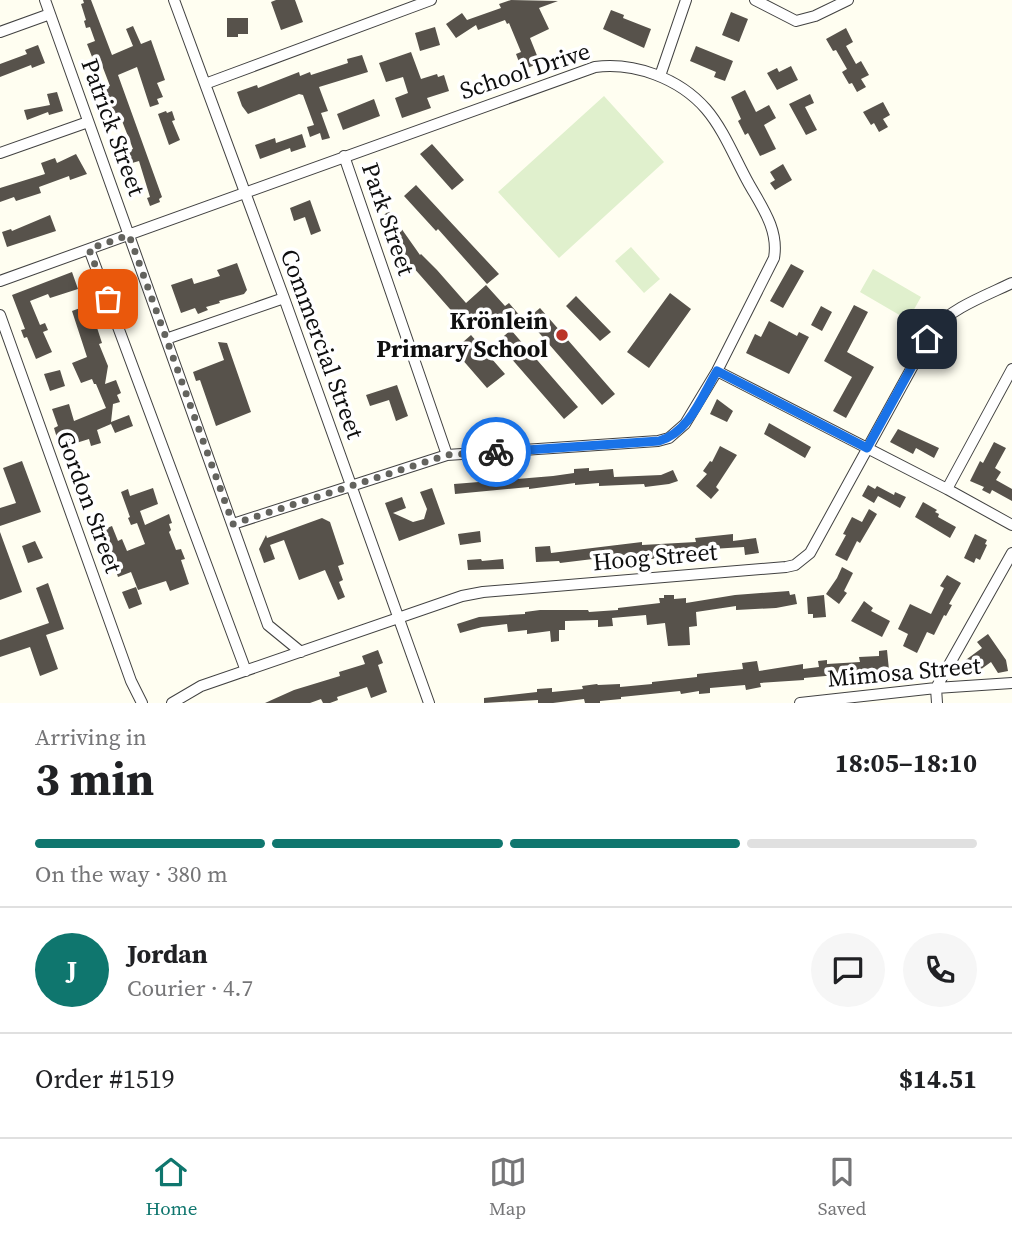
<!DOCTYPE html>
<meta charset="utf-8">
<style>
:root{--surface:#fff;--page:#f6f6f6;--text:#202124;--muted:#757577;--line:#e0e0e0;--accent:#0f766e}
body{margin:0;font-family:"Source Serif 4",serif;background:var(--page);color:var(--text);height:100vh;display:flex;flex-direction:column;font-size:26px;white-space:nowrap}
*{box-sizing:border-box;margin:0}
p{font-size:23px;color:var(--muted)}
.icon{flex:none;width:38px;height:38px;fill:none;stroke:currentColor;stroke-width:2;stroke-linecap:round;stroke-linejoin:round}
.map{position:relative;height:703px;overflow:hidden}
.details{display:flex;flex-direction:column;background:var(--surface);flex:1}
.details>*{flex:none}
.pin{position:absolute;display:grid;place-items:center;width:60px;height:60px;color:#fff;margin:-30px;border-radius:14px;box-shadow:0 4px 10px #0006}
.courier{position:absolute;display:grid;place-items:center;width:70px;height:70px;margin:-35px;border:5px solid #1a73e8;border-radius:50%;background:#fff;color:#222;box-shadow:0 2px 9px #0007}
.overview em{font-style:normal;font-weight:700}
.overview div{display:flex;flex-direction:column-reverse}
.overview{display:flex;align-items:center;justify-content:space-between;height:119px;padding:0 35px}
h1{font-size:46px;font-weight:700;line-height:52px}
.bar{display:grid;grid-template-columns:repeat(4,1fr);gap:10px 7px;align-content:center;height:84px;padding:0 35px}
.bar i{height:9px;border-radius:5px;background:var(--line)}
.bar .on{background:var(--accent)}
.bar p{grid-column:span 4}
.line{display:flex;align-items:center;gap:18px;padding:0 35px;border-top:2px solid var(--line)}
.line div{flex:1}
.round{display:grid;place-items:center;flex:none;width:74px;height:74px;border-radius:37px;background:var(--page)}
.menu{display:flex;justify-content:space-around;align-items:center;height:98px;border-top:2px solid var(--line);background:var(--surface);font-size:19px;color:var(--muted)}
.menu a{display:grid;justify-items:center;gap:4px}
.menu .on{color:var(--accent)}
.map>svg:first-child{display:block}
.pitch{fill:#e0f0cd}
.building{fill:#57524b}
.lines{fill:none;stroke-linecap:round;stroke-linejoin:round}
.minor-casing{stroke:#424242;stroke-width:12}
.minor{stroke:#fff;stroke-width:10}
.done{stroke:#63635e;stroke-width:7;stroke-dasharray:0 12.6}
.route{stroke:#1a73e8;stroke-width:9}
.poi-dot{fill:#bb352a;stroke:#fff;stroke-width:2.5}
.labels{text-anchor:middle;stroke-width:7;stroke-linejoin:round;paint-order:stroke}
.street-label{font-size:24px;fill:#0f0f0f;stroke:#fff}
.poi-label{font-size:24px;font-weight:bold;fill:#0f0f0f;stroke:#fff;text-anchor:end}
</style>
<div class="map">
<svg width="1012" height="703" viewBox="0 0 1012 703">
<rect width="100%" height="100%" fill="#fffef1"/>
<path class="pitch" d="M604,96L664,162L559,258L498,192Z
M631,247L660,279L644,293L615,261Z
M873,269L921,297L908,320L860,292Z"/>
<path class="building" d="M83,0H91L112,55L133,46L126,29L133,26L141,44L151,40L165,80L157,83L163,97L157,99L159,104L150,107L137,67L118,75L162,197L159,199L160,202L150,206L147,198L150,197L139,161L132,163L127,151L133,149L122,121L120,122L108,100L104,88L110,86L100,60L94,62L87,44L95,41L90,27L86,28L84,21L86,20L81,4L84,3Z
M276,0H295L303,22L281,30L271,2Z
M511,0L558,1L539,8L549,29L530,38L540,63L522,70L516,54L521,52L509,23L507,24L505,20L478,30L476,25L456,38L446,24L462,13L467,20L501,8L499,4Z
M611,10L624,15L623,18L651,29L644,48L603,29Z
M731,12L748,19L739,42L722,35Z
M227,18H248V34H238V37H227Z
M435,27L440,45L420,51L415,33Z
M846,28L853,42L846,46L856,64L861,61L869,75L861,79L866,87L857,92L852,83L849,84L842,72L847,69L836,50L833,51L826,39Z
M38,45L45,63L32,68L31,65L0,77V64L27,54L25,50Z
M696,46L733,61L725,81L714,77L716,72L690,61Z
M411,52L421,79L437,74L438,77L444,75L449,91L427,98L431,108L402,118L395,98L408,93L403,77L386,82L379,63Z
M362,55L368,72L319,87L328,111L321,113L330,138L322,140L320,133L310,137L307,127L314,125L303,95L299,94L248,114L242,106L237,92L257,85L258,88L299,72L300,76L310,72L311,75L348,63L347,59Z
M791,66L798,80L777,90L767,73L777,68L779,72Z
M745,90L756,112L769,105L776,118L764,125L776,149L760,156L748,133L745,135L738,121L741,119L731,97Z
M57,92L63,111L49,115L48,112L27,120L24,110L50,105L47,94Z
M810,94L814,103L805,107L817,130L806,135L789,104Z
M374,99L380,116L343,130L337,114Z
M883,102L890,115L883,119L888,127L879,132L874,123L871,125L863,112Z
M166,111L167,113L172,111L175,120L172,121L180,140L169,145L158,114Z
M302,134L306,147L291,152L290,148L260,159L255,145L275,138L276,143Z
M432,144L464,180L452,190L420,154Z
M76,154L87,174L70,180L69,176L39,187L41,193L16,201L14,197L0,202V188L45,174L41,163L55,158L57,163Z
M783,164L792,180L775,190L770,183L775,180L770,172Z
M416,185L499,274L487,284L438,229L436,231L404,196Z
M310,200L321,231L311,235L305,217L294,221L290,208Z
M389,211L420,255L421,254L437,270L466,303L486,285L505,306L509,303L521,317L505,331L485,308L464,325L405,258L403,259L377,220Z
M50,215L56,231L7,247L2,232L11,229L12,231Z
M237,263L247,290L244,294L219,301L220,303L206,307L208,310L198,314L195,308L181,313L171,285L192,278L194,284L220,276L217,270Z
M791,264L804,271L783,308L770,301Z
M72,272L78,289L50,298L48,294L30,301L40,325L45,323L48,330L43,332L52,352L36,359L27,337L24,338L21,330L25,329L12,295Z
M670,293L691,309L649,368L627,352Z
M576,296L611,332L600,341L566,306Z
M88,300L102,343L99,344L108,366L105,384L116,380L121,393L117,395L120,402L113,404L111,422L129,415L133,426L115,433L111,424L97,430L101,443L91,446L89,439L60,448L54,428L58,426L52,409L69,404L74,421L106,408L96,384H94L92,379L81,383L72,363L87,357L72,311L80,308L78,304Z
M854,305L868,312L847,352L874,367L846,418L833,411L852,377L824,361Z
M821,306L832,312L822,331L811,325Z
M540,308L615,394L602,405L527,319Z
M769,321L797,336L799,332L809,337L789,374L746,353L755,334L761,337Z
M511,330L578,407L564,419L497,342Z
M471,335L505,374L487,388L454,350Z
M218,342L227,343L251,412L216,426L200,380L196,381L193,372L224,360Z
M60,370L65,386L50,391L44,374Z
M397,385L408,416L396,421L389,400L370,406L366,395Z
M717,399L733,411L727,422L710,414Z
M769,423L811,447L805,458L764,434Z
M898,429L939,448L934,458L916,448L913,454L890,442Z
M994,442L1006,448L995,468L1001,472L996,480L1012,489V501L992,490L990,494L982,490L984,487L970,481L980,461L983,463Z
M720,446L737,455L716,487L719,490L711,499L696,486L707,474L703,471L710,461L712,462Z
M22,461L41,512L0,526V508L16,503L3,468Z
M589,468V471L613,469L614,477L661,475L673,470L678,481L669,484L645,487L644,484L599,486V483L575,485V483L529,489V487L455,494L454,484L553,476L574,473V469Z
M868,485L875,489L877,486L894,495L895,492L906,497L900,508L878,496L874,503L862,496Z
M153,488L158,504L140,511L145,525L169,514L172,523L169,524L171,530L169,532L176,550L181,549L185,559L181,560L189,584L170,591L166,581L138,590L131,572L118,577L116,571L112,572L104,554L102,555L98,545L107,542L102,530L112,526L118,541L122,539L127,551L145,544L137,523L131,525L128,518L130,517L121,492L128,489L130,496Z
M432,488L445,524L399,541L385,503L402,497L406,508L393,513L413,522L424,519L427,509L420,492Z
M923,502L937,510L935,512L939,514L938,517L956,527L950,538L915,517Z
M869,509L877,514L860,543L857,541L847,561L835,555L846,535L843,534L852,517L862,522Z
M322,518L330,522L344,564L338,566L343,580L339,582L345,597L338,600L325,570L299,580L284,540L270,545L275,559L264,563L259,549L266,535L267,538Z
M480,531L481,542L460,545L458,534Z
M0,532L22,592L0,600Z
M733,534V541L756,538L759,553L745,555L744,547L712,549V551L666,556V558L651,559V552L560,563L559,561L536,562L535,547L550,546L551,553L642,542V545L696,542L695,538Z
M975,534L987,540L985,544L987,545L980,560L976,558L974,563L964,558Z
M35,541L43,558L28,563L22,546Z
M481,559L482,561L503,559L504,569L468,570L467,560Z
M842,567L853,573L844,591L847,593L839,604L826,594L837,578Z
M947,575L961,583L949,604L952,605L946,616L944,615L934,635L927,632L917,653L903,646L908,634L898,629L910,604L931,614L944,588L940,586Z
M48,583L64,629L46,635L58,669L40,676L30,647L0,657V640L49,623L36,588Z
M136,587L142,604L129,609L122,592Z
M789,591L790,595L795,594L797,604L776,608L736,610V606L696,612L697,626L689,627L690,645L668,646L665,623L647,625L646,615L612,618L613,626L598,627V620L565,621V630H559V641L551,642L550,631L527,634V630L508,632L507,624L482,627L460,633L457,624L479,617L525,614V612L540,610H588L589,612L618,610V608L660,603L659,598H664V595H674V599L686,598V603L735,595Z
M824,595L826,617L813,618V614H808L807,597Z
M864,601L873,608L871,611L890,621L882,637L851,621Z
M988,634L1006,660L1008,671L998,673L991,662L973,675L963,662L982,648L977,642Z
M378,650L383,663L378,665L387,692L371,698L367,687L337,697L338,700L330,703H323L321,699L310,703H265L294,690L340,676L339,672L365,664L362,656Z
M887,650L889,670L851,674L852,678L837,679L836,675L804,678V680L760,683L761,687L746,690L745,685L710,688V693L699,694V691L681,694L680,691L621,697V699L600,701V703H585L584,699L553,703H538V700L484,703V698L537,692V689L552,688V692L583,689L582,686L597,684L598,685L620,684V687L652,684V682L697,677V674L743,669L742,663L757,661L759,671L803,664V669L819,667L818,661L827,660V664L860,662L859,657L879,656V651Z"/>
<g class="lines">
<g class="minor-casing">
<path id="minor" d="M45,0L268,625L301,652
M174,0L284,298L429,703
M755,0L796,21L815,16L848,0
M0,32L50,14
M660,76L686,0
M205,84L431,0
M0,153L88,122
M344,156L447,455
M89,249L246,671
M0,281L595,67C634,62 679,78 706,109C724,130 735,159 749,184C762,207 779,230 774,258L717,371L685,424L669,438L658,441L447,455L233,524
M0,315L131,681L142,703
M166,339L284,298
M717,371L947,489L1012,525
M947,489L1012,369
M172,703L201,686L462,596L483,592L786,567L795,565L810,553L932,331C951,308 985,296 1012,283
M800,703L936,688L1012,683
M937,703L936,688L1012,553"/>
</g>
<use href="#minor" class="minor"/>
</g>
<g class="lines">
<path class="done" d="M108,299L89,249L129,235L233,524L447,455L496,452"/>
<path class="route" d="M496,452L659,441C689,433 702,396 717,371L867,448L927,339"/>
</g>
<circle class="poi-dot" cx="562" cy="335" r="7"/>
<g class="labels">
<g class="street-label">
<text transform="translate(525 71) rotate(-18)" y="8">School Drive</text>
<text transform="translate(113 127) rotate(70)" y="8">Patrick Street</text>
<text transform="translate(388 219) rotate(71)" y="8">Park Street</text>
<text transform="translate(322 344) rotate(70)" y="8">Commercial Street</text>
<text transform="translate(89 502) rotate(70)" y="8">Gordon Street</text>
<text transform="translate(655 557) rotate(-5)" y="8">Hoog Street</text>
<text transform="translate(904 672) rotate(-5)" y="8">Mimosa Street</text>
</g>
<g class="poi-label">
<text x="548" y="329">Krönlein<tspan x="548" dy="28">Primary School</tspan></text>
</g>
</g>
</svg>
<div class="pin" style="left:108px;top:299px;background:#ea580c"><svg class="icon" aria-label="bag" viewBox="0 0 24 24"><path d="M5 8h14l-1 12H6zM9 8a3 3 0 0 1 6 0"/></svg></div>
<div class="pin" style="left:927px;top:339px;background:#1f2937"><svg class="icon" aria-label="home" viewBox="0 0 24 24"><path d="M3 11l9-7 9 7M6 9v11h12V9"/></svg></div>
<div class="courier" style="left:496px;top:452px"><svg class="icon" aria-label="bike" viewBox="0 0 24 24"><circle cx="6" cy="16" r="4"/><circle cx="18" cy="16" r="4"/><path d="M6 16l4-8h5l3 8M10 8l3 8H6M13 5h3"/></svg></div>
</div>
<section class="details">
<div class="overview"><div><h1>3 min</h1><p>Arriving in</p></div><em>18:05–18:10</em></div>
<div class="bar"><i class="on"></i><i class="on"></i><i class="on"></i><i></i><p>On the way · 380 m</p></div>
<div class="line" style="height:126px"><b class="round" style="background:var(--accent);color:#fff">J</b><div><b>Jordan</b><p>Courier · 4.7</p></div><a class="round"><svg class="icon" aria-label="chat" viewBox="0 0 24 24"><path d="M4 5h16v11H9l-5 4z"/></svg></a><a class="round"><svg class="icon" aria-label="phone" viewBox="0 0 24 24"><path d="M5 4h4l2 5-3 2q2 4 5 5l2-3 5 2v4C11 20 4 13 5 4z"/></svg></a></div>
<div class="line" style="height:91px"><div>Order #1519</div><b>$14.51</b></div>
</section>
<nav class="menu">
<a class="on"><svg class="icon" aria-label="home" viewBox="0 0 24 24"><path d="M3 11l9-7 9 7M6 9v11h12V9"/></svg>Home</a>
<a><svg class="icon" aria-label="map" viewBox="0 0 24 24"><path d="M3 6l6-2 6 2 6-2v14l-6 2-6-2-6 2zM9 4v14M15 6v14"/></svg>Map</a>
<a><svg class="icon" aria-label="saved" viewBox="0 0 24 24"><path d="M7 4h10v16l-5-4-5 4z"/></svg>Saved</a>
</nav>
